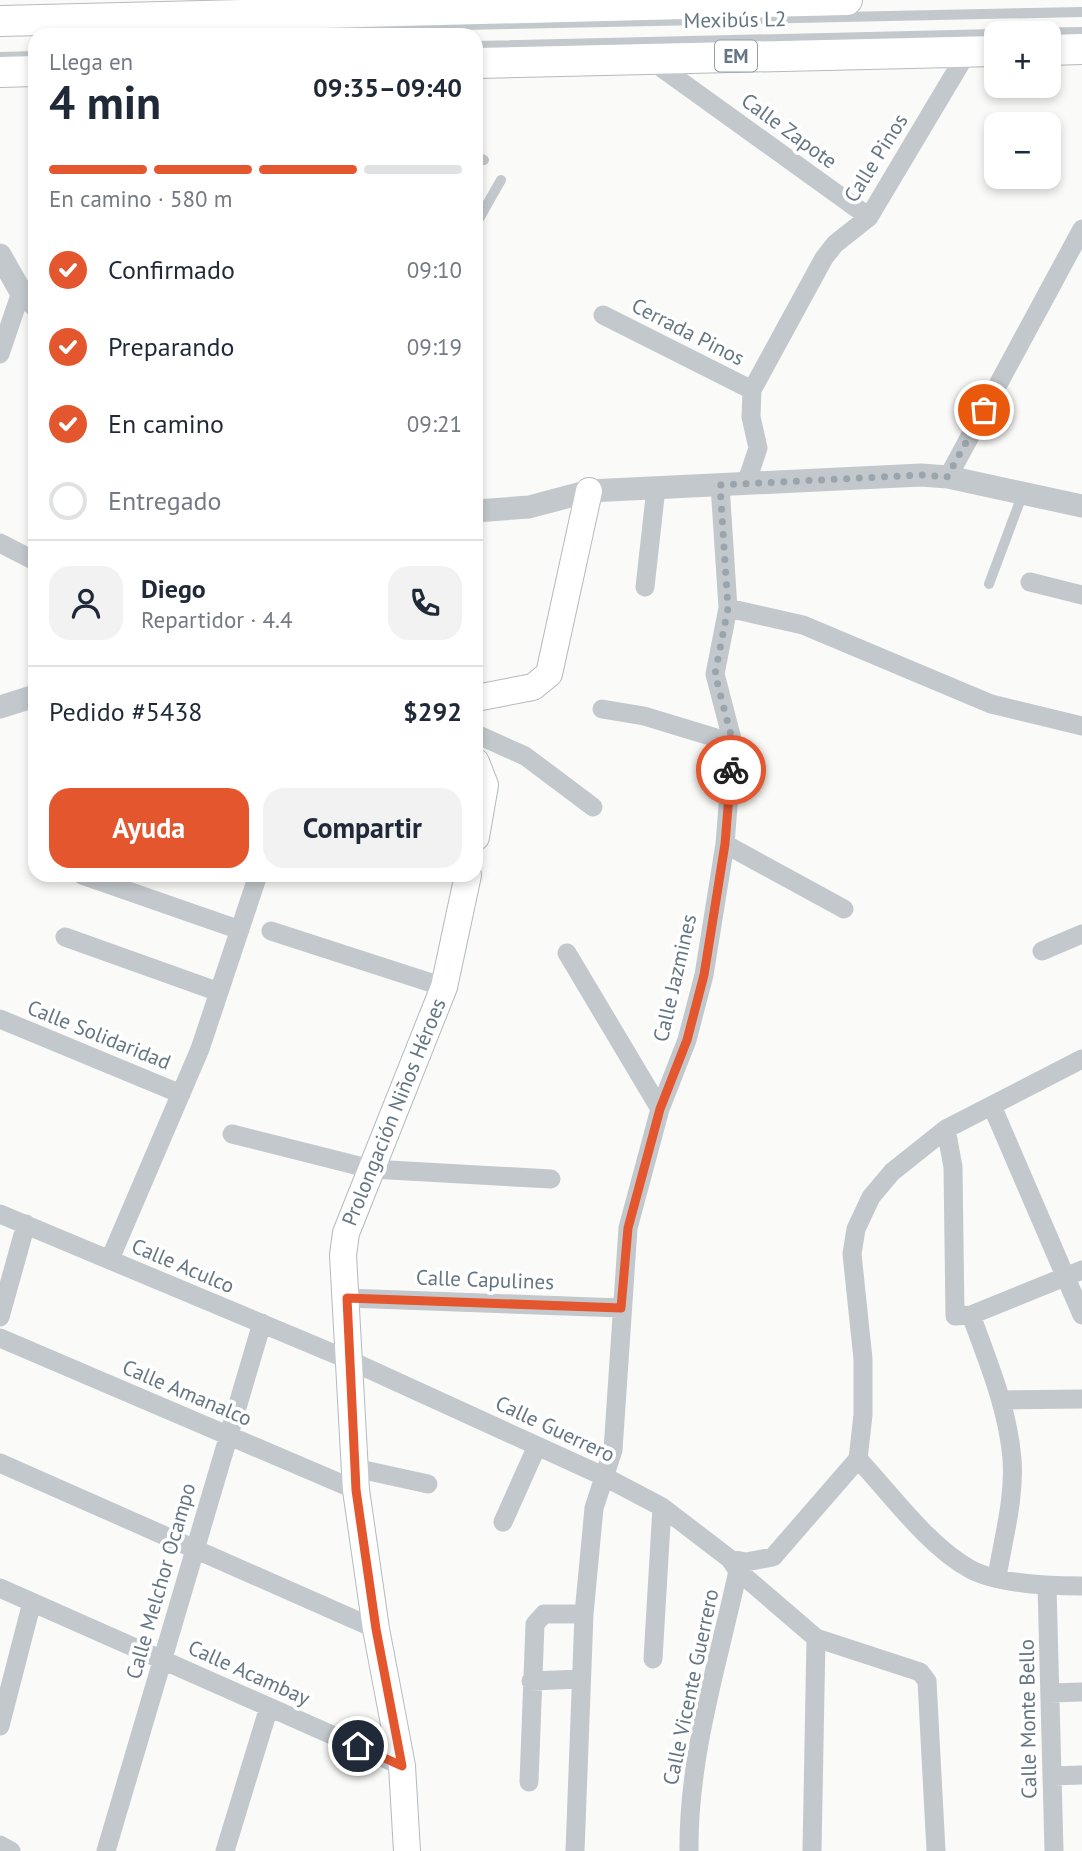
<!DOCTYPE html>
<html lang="es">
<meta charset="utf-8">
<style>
:root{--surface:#fff;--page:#f2f2f3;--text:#1f2937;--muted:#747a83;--line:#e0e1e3;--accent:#e4572e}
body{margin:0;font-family:"PT Sans",sans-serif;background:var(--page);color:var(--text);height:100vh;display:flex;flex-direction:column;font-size:26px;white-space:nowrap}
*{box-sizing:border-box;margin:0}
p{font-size:23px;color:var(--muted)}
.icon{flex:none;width:38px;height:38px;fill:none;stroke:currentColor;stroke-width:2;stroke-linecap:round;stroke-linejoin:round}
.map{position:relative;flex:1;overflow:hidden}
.details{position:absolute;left:28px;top:28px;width:455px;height:854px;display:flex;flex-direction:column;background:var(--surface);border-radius:21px;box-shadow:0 4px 10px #0003}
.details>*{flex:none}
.tools{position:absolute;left:984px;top:21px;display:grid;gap:14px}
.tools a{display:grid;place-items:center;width:77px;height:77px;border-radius:14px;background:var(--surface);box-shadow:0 4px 10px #0003;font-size:35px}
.pin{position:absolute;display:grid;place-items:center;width:60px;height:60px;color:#fff;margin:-30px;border:4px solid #fff;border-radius:50%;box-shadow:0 2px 7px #0007}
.courier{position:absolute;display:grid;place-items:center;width:70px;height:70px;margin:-35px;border:5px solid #e4572e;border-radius:50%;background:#fff;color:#222;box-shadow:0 2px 9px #0007}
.summary em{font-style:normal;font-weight:600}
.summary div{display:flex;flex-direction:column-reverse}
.summary{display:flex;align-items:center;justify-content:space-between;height:119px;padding:0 21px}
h1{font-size:46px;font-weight:600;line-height:52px}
.bar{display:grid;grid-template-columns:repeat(4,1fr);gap:10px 7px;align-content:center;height:84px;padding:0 21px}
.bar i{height:9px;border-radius:5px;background:var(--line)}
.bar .active{background:var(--accent)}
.bar p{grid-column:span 4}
.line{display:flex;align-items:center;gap:18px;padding:0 21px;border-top:2px solid var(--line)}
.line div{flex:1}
.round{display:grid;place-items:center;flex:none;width:74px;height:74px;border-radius:21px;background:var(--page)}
ol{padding:0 21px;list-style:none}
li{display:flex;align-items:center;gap:21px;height:77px}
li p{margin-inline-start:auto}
li .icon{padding:7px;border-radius:50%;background:var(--accent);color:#fff;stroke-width:4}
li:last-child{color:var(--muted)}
li i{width:38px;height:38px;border:4px solid var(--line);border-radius:50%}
.action{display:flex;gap:14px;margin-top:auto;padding:14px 21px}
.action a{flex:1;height:80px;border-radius:21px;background:var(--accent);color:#fff;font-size:28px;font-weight:600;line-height:80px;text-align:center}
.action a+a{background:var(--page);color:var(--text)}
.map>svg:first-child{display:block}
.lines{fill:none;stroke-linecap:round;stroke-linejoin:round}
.secondary-casing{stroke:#b3babf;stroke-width:28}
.primary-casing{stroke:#b5babe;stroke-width:32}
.service{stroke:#c3c8cc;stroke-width:10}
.minor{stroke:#c3c8cc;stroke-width:19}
.tertiary{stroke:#c3c8cc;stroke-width:23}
.secondary{stroke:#fff;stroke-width:26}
.primary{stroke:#fff;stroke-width:30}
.done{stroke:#99a4ac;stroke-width:7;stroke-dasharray:0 12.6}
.route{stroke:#e4572e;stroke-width:9}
.labels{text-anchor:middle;stroke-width:7;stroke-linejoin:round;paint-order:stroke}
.shield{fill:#fff;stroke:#939fa8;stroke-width:2}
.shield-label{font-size:19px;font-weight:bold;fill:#657683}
.street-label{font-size:21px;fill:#657683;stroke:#fff}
</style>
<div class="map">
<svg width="1082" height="1851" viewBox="0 0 1082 1851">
<rect width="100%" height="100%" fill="#fafaf8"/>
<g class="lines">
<g class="secondary-casing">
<path id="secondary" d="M476,698L533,687L549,674L589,491
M476,762L485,785L476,837
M407,1851L402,1766L376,1629L356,1490L343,1255L346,1233L444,987L468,875"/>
</g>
<g class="primary-casing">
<path id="primary" d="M0,21L847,0
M1048,50L1082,49
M476,63L996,51
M0,72L35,71"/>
</g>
<path class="service" d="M218,30L1082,12
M1009,33L1082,32
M476,46L996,34
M0,57L35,56
M476,156L484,160
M476,224L501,180
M989,584L1023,493"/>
<path class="minor" d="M648,58L869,217
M603,315L752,390
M0,354L21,292
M948,477L1082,229
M746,484L758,448L751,417L752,390L824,258L835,244L869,217L968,51
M0,543L35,561
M1030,582L1082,595
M645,587L656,488
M728,608L803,625L991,704L1082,726
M602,709L644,716L733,743
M476,734L525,756L593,807
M725,844L844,909
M82,875L240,930
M271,931L444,987
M65,937L219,992
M1042,951L1082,934
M567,953L660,1109
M0,1019L181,1094
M992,1106L1082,1315
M946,1129L953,1167L955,1316L971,1315L1082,1270
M232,1134L371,1169L551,1179
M0,1214L349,1360L603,1476L662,1507L730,1559L738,1571L816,1638L920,1672L927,1681L936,1851
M110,1259L200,1049L258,875
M347,1298L621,1308
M971,1315C988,1362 1008,1409 1012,1459C1015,1498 1003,1539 997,1577
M0,1317L26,1224
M0,1338L356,1490
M1002,1400L1082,1399
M858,1459C891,1494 928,1546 970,1569C997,1584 1051,1586 1082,1586
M0,1463L376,1629
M355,1468L428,1484
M503,1522L537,1446
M730,1559L746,1562L773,1557L858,1459L863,1415V1359L852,1254L856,1229L871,1197L892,1172L946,1129L1082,1059
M1047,1586L1054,1851
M0,1588L402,1766
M653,1659L662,1507
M531,1681L581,1679
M1050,1693L1082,1692
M0,1726L32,1602
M1052,1776L1082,1775
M529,1782L535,1624L544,1614H584
M0,1845L11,1851
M106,1851L262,1323
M225,1851L269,1707
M575,1851L584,1614L594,1508L613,1450L628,1228L660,1109L687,1040L704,975L725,844L733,743L715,674L728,608L720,485
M689,1851C688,1756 718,1663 738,1571
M812,1851L816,1638"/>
<path class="tertiary" d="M0,255L21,292L35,305
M476,511L529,507L589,491L921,475L948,477L1082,506
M0,707L35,696"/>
<use href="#secondary" class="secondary"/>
<use href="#primary" class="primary"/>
</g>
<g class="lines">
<path class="done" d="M731,770L733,743L715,674L728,608L720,485L921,475L947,477L984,410"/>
<path class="route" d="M358,1746L402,1766L376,1629L356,1490L347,1298L621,1308L628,1228L660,1109L687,1040L704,975L725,844L731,770"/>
</g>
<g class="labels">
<rect class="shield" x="715" y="40.5" width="42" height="31" rx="5"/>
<g class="shield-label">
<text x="736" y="63">EM</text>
</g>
<g class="street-label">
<text transform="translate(735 20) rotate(-1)" y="7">Mexibús L2</text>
<text transform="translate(789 131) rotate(36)" y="7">Calle Zapote</text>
<text transform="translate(876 158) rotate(-58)" y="7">Calle Pinos</text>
<text transform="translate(688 332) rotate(27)" y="7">Cerrada Pinos</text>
<text transform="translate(675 978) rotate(-77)" y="7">Calle Jazmines</text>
<text transform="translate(99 1035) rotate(22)" y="7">Calle Solidaridad</text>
<text transform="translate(394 1112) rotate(-68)" y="7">Prolongación Niños Héroes</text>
<text transform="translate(183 1266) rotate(23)" y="7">Calle Aculco</text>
<text transform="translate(485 1280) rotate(2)" y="7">Calle Capulines</text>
<text transform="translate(187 1393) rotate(23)" y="7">Calle Amanalco</text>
<text transform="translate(555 1429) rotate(25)" y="7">Calle Guerrero</text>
<text transform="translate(161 1581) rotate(-74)" y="7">Calle Melchor Ocampo</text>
<text transform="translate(249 1673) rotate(24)" y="7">Calle Acambay</text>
<text transform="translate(691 1687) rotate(-78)" y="7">Calle Vicente Guerrero</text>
<text transform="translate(1028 1719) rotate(-91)" y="7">Calle Monte Bello</text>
</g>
</g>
</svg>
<div class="tools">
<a>+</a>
<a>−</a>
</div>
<div class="pin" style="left:984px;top:410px;background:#ea580c"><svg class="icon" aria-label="bag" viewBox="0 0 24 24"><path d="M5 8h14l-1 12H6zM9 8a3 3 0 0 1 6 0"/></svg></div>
<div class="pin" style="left:358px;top:1746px;background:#1f2937"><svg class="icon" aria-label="home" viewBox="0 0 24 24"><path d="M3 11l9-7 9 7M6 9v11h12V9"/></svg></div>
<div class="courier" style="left:731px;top:770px"><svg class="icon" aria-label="bike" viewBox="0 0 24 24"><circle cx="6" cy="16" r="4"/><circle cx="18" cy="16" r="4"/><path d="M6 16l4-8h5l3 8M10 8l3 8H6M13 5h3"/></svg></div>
<section class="details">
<div class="summary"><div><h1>4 min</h1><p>Llega en</p></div><em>09:35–09:40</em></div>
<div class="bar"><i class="active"></i><i class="active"></i><i class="active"></i><i></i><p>En camino · 580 m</p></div>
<ol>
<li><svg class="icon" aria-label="check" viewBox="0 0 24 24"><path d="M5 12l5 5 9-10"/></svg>Confirmado<p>09:10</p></li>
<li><svg class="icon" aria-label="check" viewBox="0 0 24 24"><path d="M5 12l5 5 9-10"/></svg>Preparando<p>09:19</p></li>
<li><svg class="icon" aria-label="check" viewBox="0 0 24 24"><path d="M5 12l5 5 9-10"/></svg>En camino<p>09:21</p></li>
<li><i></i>Entregado</li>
</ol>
<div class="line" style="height:126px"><a class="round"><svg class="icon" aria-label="person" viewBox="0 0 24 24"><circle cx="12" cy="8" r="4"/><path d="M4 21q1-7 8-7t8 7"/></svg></a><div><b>Diego</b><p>Repartidor · 4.4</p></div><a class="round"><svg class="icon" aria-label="phone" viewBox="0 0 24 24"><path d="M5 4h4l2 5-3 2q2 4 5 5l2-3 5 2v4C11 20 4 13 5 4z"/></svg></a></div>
<div class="line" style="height:91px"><div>Pedido #5438</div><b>$292</b></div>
<div class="action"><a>Ayuda</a><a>Compartir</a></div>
</section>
</div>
